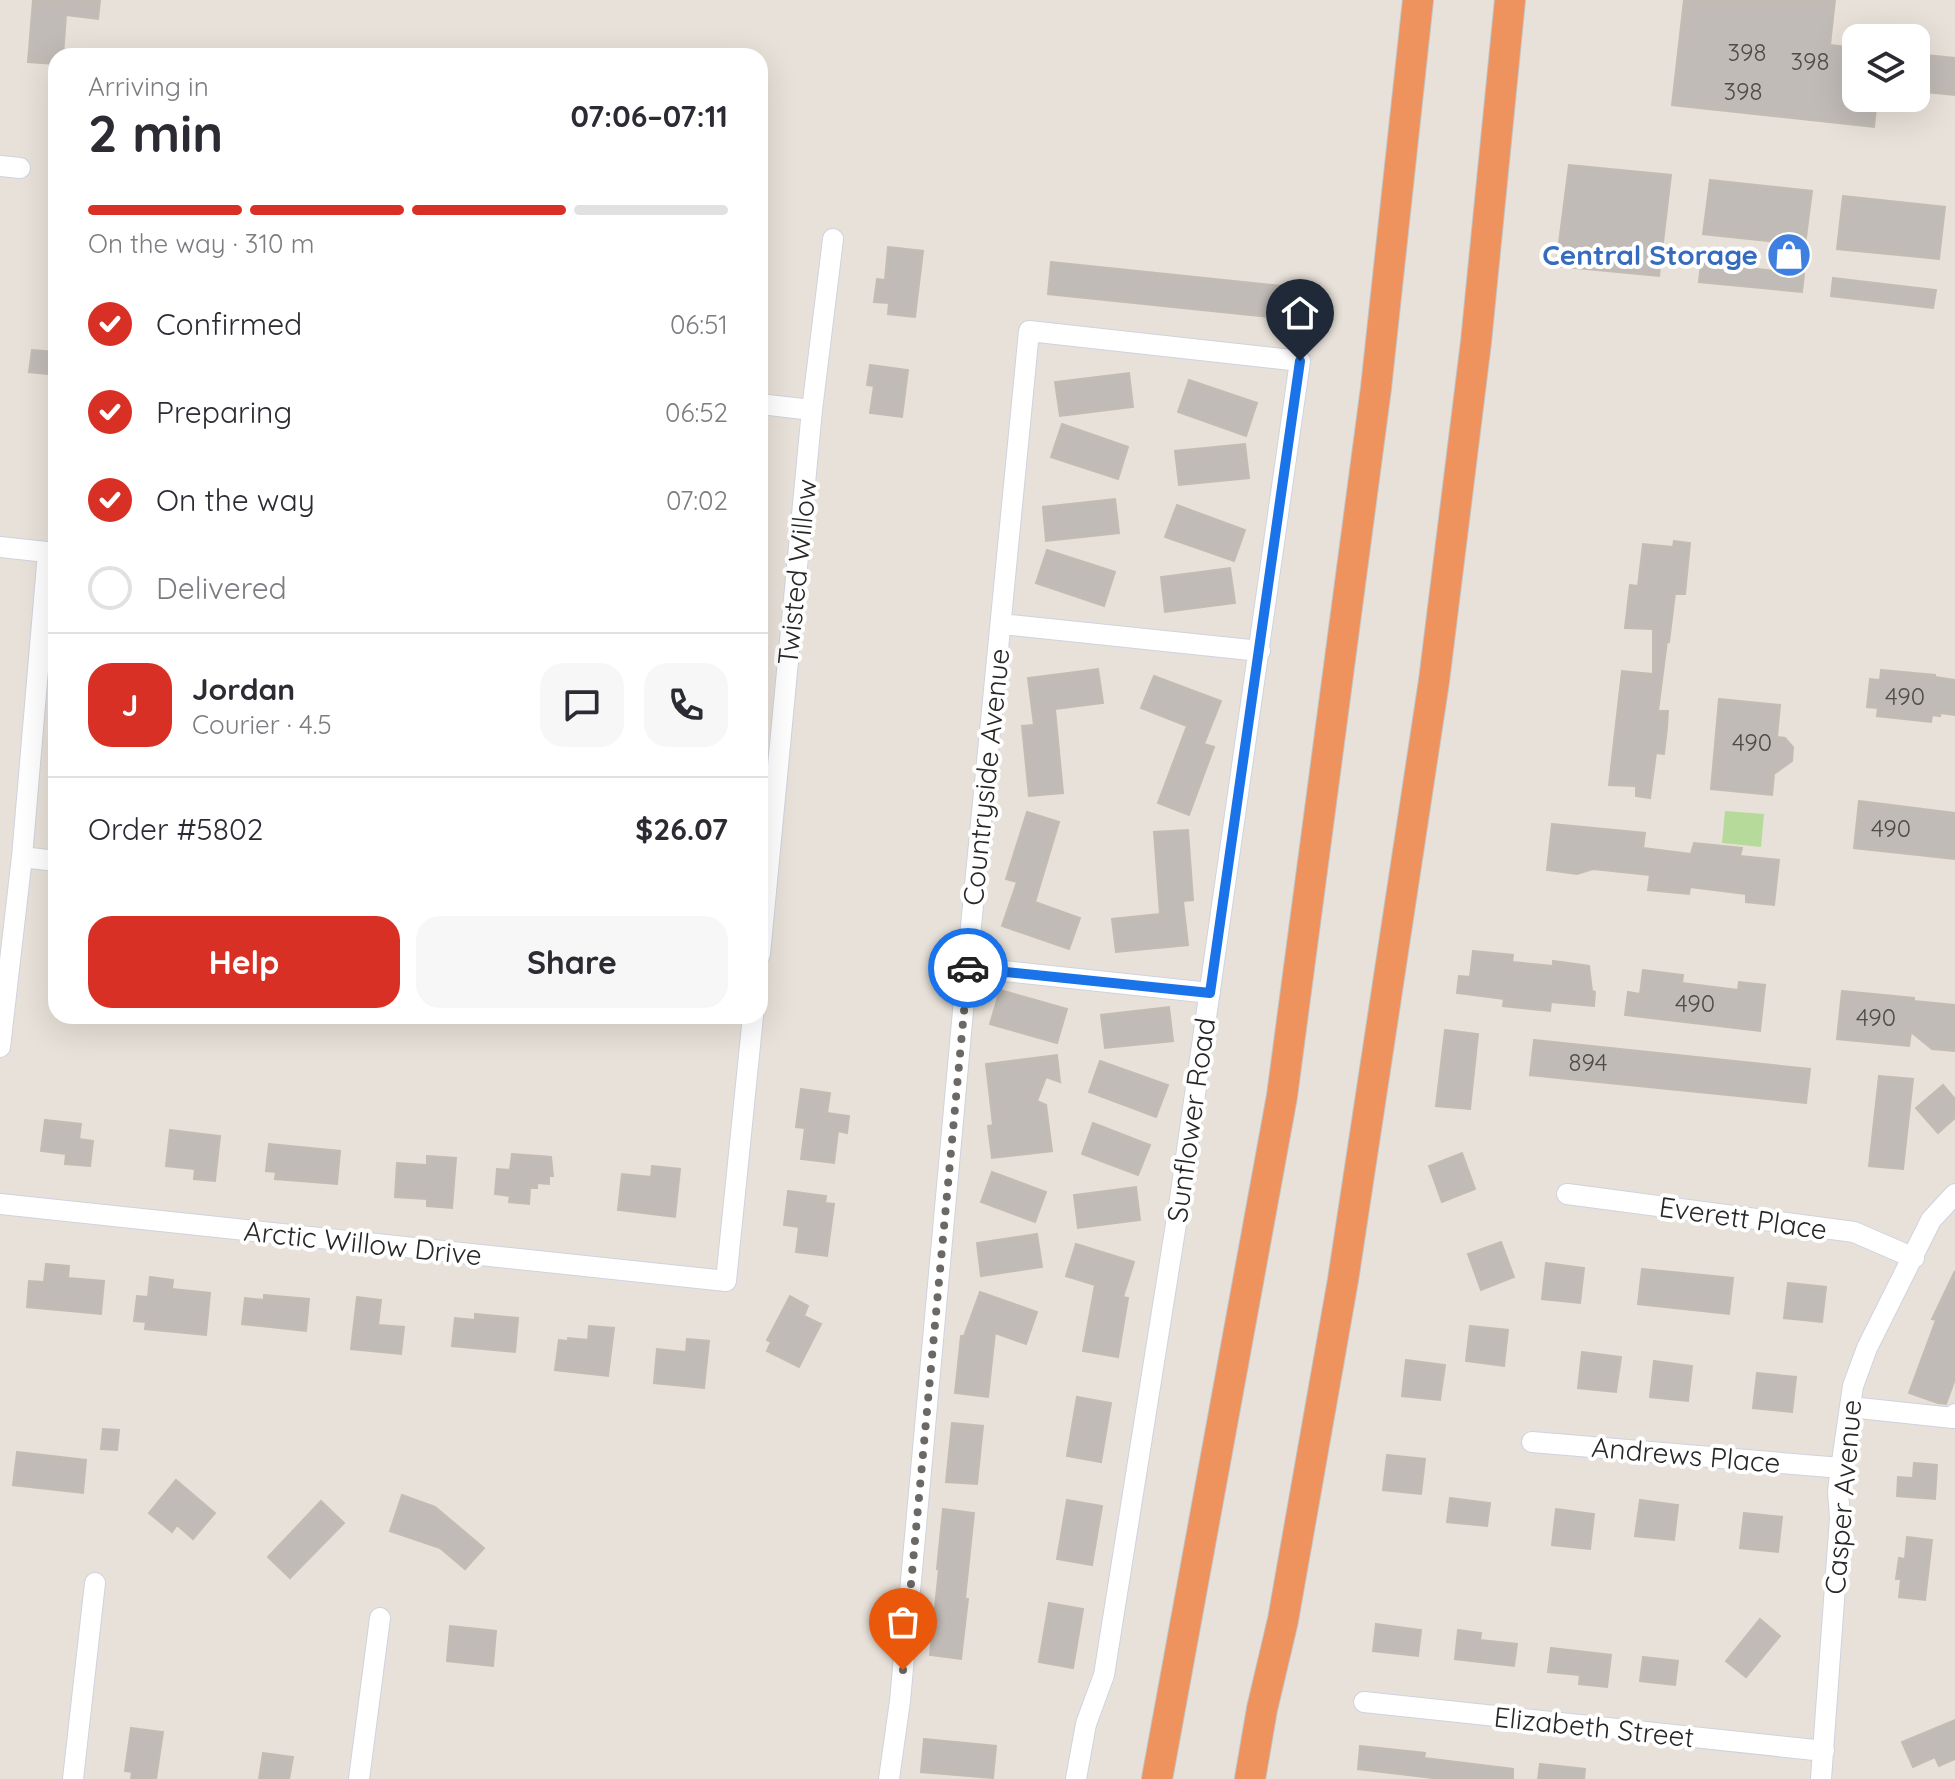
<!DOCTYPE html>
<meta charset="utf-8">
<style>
:root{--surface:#fff;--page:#f7f7f7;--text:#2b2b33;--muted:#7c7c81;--line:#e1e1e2;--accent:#d93025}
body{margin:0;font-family:Quicksand,sans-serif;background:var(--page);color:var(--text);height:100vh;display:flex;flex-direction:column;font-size:30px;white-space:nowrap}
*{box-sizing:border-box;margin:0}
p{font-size:26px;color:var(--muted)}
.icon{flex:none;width:44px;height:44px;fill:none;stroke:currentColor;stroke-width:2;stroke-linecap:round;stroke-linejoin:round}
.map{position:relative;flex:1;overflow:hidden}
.details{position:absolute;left:48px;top:48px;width:720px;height:976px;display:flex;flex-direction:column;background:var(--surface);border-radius:24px;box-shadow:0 8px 32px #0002}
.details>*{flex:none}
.fabs{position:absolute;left:1842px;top:24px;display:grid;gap:16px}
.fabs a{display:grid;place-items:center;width:88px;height:88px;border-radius:16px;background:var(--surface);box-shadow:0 8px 32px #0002;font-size:40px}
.pin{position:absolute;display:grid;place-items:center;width:68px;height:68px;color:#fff;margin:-82px -34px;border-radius:50% 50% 50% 0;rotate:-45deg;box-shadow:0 0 8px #0007}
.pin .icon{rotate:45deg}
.courier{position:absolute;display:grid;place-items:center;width:80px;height:80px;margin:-40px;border:6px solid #1a73e8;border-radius:50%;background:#fff;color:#222;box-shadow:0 2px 10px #0007}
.overview em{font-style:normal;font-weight:700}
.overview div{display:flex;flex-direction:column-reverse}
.overview{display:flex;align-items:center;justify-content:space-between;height:136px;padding:0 40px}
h1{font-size:52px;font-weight:700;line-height:60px}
.bar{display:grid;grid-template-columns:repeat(4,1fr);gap:12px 8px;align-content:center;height:96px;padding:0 40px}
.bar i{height:10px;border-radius:6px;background:var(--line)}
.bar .current{background:var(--accent)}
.bar p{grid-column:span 4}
.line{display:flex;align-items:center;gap:20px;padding:0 40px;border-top:2px solid var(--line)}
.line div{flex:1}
.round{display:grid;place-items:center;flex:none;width:84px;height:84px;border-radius:24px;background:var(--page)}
ol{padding:0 40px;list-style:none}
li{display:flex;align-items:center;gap:24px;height:88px}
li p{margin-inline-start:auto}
li .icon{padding:8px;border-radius:50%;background:var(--accent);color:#fff;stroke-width:4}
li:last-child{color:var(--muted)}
li i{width:44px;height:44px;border:4px solid var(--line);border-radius:50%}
.button{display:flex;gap:16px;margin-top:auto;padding:16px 40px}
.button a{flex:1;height:92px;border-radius:24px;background:var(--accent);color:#fff;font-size:32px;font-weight:700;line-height:92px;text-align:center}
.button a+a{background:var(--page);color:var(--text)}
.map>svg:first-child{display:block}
.green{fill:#b5da9a}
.building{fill:#c0bbb6;stroke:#c3bcb3;stroke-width:2}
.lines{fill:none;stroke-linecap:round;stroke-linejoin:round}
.minor-casing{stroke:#cfd3df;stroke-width:22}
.highway-casing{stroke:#c3c3c3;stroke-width:32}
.minor{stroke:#fff;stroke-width:20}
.highway{stroke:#ee925e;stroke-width:30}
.done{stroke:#6b6865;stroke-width:8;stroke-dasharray:0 14.4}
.route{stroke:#1a73e8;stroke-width:10}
.labels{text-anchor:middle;stroke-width:8;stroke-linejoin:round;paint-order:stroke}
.number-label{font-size:24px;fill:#4d4c4b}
.shop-label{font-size:28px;font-weight:bold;fill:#366cbe;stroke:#fff;text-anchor:end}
.street-label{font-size:28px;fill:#272727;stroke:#fff}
</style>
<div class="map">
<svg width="1955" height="1779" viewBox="0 0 1955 1779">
<rect width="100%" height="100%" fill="#e8e1d9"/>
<path class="green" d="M1725,811L1764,814L1761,847L1722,843Z"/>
<path class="building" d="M33,0H100L98,19L66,15L63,56H56V64L28,62Z
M1684,0H1835L1830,45L1856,48V98H1877L1874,127L1672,105Z
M1916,54L1955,58V95L1916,91Z
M1569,165L1671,175L1659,276L1556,266Z
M1710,180L1812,191L1805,245L1703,234Z
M1843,196L1945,207L1939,259L1837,249Z
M888,247L923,251L915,317L888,314L889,303L874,302L877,279L885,280Z
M1051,262L1291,287L1288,319L1048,294Z
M1701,263L1804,274L1802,292L1699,282Z
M1833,278L1936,290L1933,308L1831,296Z
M32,350L56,352V375L29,372Z
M870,365L908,370L902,417L870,413L874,386L867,385Z
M1129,373L1133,407L1060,416L1055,382Z
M1189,380L1257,403L1246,436L1178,412Z
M1062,424L1128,447L1118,479L1051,457Z
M1245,444L1249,478L1179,485L1175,451Z
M1115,499L1119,533L1046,541L1043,507Z
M1177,505L1245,530L1234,561L1165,537Z
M1674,541L1690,543L1685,594H1675L1669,642L1667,641L1658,711H1668L1667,728L1664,754L1656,753L1650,798L1636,796V786L1609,785L1622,671L1653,674V629L1625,628L1630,585L1638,586L1643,544L1673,547Z
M1047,550L1115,572L1104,606L1036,583Z
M1230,568L1235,603L1165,612L1161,577Z
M1098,669L1103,703L1055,709L1063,793L1029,796L1022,726L1034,725L1028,678Z
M1881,670L1935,675V677L1955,680V715L1940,713V716L1932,715L1931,722L1877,716L1878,708L1867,707L1870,679L1880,680Z
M1154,676L1221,701L1204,744L1214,747L1189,815L1158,803L1187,726L1141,708Z
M1719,699L1780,705L1777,737L1785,738L1793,747L1792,761L1774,774L1772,795L1711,789Z
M1859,801L1955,813V859L1854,848Z
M1027,812L1059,822L1035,902L1080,918L1069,949L1002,926L1017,882L1006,879Z
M1552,824L1645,833L1643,848L1691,854L1694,843L1742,848L1740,856L1779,860L1774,905L1746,902V894L1690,887L1689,894L1648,890L1650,875L1593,869L1577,874L1547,870Z
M1188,830L1193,900L1183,901L1188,945L1116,952L1112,919L1160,914L1154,832Z
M1473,951L1513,955L1512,962L1553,966V961L1589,966L1592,991L1595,992L1594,1006L1551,1002L1550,1011L1531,1009L1503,1006L1504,999L1457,993L1459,976L1470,977Z
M1643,970L1683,975L1682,983L1738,990L1739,982L1765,985L1760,1031L1625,1015L1628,992L1640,994Z
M1000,990L1067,1009L1057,1043L990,1024Z
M1842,991L1914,998V1001L1955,1005V1051L1932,1049L1911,1032L1909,1046L1837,1039Z
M1169,1007L1173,1041L1105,1048L1101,1015Z
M1445,1030L1478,1034L1470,1109L1436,1106Z
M1534,1040L1810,1069L1806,1103L1530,1075Z
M1057,1055L1060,1082L1046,1077L1037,1101L1046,1105L1052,1151L992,1158L988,1126L993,1125L986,1064Z
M1100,1061L1168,1085L1156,1117L1089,1092Z
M1879,1076L1913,1079L1903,1169L1869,1166Z
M1943,1085L1955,1099V1118L1938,1133L1916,1108Z
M801,1089L830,1093L827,1113L849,1116L847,1133L838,1131L834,1163L801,1159L805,1128L796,1127Z
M45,1120L81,1124L79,1139L93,1141L90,1166L65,1164L66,1154L41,1151Z
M1093,1123L1150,1145L1138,1175L1082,1154Z
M170,1130L220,1136L215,1181L194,1179L195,1169L166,1166Z
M269,1144L340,1151L337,1184L275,1179L276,1172L266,1171Z
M1462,1153L1475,1189L1442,1202L1429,1166Z
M512,1154L551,1157L553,1176H549V1184L537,1183V1188H530L529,1204L509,1202L510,1196L495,1194L497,1169L510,1170Z
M427,1156L456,1158L452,1208L427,1206V1199L395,1197L397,1163L427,1165Z
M652,1166L680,1169L675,1217L618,1210L622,1174L651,1177Z
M992,1172L1046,1192L1035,1222L981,1202Z
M1136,1187L1140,1220L1078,1228L1074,1195Z
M788,1191L826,1196L825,1203L834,1204L827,1256L796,1252L799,1227L784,1225Z
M1037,1234L1042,1267L981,1276L977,1243Z
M1501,1242L1514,1277L1481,1290L1468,1254Z
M1076,1244L1134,1262L1123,1297L1128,1298L1118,1357L1083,1351L1095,1285L1066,1276Z
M1546,1263L1584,1268L1580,1303L1542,1299Z
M46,1264L69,1266L68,1278L104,1281L101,1314L27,1307L29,1281L44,1282Z
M1642,1269L1733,1278L1729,1314L1638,1304Z
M1955,1271V1379L1946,1404L1938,1403L1909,1393L1936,1320L1932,1319Z
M150,1277L173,1280L172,1289L210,1293L206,1335L145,1329L146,1322L134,1321L137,1296L148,1297Z
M1788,1283L1826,1287L1822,1322L1784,1318Z
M980,1292L1037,1312L1026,1344L995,1333L988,1397L955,1393L961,1336H964Z
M264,1295L309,1299L306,1331L242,1324L245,1298L264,1300Z
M790,1296L808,1306L804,1316L821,1324L799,1367L767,1351L771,1342L767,1340Z
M357,1297L381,1300L378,1325L404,1327L401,1354L351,1349Z
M475,1314L518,1318L515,1352L452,1346L455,1318L475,1320Z
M589,1326L614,1328L608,1376L555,1370L559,1340L568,1341V1338L588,1340Z
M1470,1326L1508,1330L1504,1366L1466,1361Z
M687,1339L709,1341L704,1388L654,1383L657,1349L686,1352Z
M1582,1352L1621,1357L1616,1392L1578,1388Z
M1406,1360L1445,1365L1440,1400L1402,1396Z
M1654,1361L1692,1366L1688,1401L1650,1397Z
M1757,1373L1796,1377L1792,1412L1753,1408Z
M1077,1397L1111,1403L1101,1462L1067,1456Z
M952,1423L983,1426L977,1484L946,1482Z
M103,1429L119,1430L117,1450L101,1449Z
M17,1452L86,1460L83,1493L13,1485Z
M1387,1455L1425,1459L1421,1494L1383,1490Z
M1914,1463L1937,1465L1935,1499L1897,1496L1898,1477L1913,1478Z
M176,1480L215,1513L193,1539L177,1525L172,1532L149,1513Z
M402,1495L435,1507L484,1548L465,1569L440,1548L390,1531Z
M1450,1498L1490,1503L1487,1526L1447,1522Z
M1067,1500L1102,1506L1092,1565L1057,1559Z
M1640,1500L1678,1505L1674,1540L1635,1536Z
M321,1501L344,1523L290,1578L268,1557Z
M943,1509L974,1513L965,1599H968L961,1659L930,1655L939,1569H937Z
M1556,1509L1594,1514L1590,1549L1552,1545Z
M1744,1513L1782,1517L1778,1552L1740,1548Z
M1907,1537L1932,1540L1925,1600L1899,1597L1901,1579H1896L1899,1558L1905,1559Z
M1049,1603L1083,1609L1073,1668L1039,1662Z
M1760,1619L1780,1636L1746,1677L1726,1661Z
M1376,1624L1421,1630L1418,1656L1373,1651Z
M450,1626L496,1631L493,1666L447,1661Z
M1458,1630L1481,1633L1480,1640L1517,1644L1514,1666L1455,1659Z
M1551,1648L1611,1655L1607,1687L1579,1684L1580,1675L1548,1672Z
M1643,1657L1678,1661L1675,1685L1640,1681Z
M1955,1720V1759L1939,1766L1935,1757L1913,1767L1902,1742Z
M131,1728L163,1732L156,1779H131L132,1772L125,1771Z
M924,1739L996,1746L993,1778L921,1772Z
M1360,1746L1425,1753L1424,1758L1513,1769V1779H1441L1358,1769Z
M263,1753L293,1757L289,1779H259Z
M1540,1764L1585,1769L1584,1779H1538Z"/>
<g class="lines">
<g class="minor-casing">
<path id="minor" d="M0,166L20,168
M760,404L812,410
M0,547L56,553
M1001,624L1260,651
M22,857L56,861
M760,954L812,410L833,239
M967,967L1210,993
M0,1047L22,857L48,553
M1567,1194L1854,1232L1914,1258
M0,1204L726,1281L753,1016
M1850,1407L1953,1418L1955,1414
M1532,1442L1841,1468
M1364,1702L1824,1751
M73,1779L95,1583
M359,1779L380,1618
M889,1779L900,1701L967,967L1029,331L1300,361L1180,1199L1104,1675L1086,1724L1076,1779
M1821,1779L1840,1518L1838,1491L1841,1468L1853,1386L1867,1348L1931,1220L1955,1194"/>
</g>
<g class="highway-casing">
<path id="highway" d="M1157,1779L1282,1096L1376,388L1418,0
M1250,1779L1262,1709L1283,1620L1343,1280L1434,681L1476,342L1510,0"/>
</g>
<use href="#minor" class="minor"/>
<use href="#highway" class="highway"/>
</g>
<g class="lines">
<path class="done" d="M903,1670L968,968"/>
<path class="route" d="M968,968L1210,993L1300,361"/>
</g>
<defs>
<g id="shop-disc" transform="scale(2.3)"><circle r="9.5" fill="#3f7fe0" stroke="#fff"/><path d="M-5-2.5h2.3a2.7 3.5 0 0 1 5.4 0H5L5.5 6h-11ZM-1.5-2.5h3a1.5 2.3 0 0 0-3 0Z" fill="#fff"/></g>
</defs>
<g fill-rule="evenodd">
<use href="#shop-disc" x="1789" y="255"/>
</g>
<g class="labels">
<g class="number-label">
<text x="1747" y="61">398</text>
<text x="1810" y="70">398</text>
<text x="1743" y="100">398</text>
<text x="1905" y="705">490</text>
<text x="1752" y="751">490</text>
<text x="1891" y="837">490</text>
<text x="1695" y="1012">490</text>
<text x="1876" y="1026">490</text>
<text x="1588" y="1071">894</text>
</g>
<g class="shop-label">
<text x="1758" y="265">Central Storage</text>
</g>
<g class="street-label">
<text transform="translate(797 572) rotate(-84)" y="10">Twisted Willow</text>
<text transform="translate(986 777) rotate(-84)" y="10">Countryside Avenue</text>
<text transform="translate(1191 1120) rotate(-82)" y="10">Sunflower Road</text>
<text transform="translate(1743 1218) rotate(8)" y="10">Everett Place</text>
<text transform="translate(363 1243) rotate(6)" y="10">Arctic Willow Drive</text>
<text transform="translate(1686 1455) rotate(5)" y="10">Andrews Place</text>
<text transform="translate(1843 1497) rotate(-85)" y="10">Casper Avenue</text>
<text transform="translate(1594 1727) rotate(6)" y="10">Elizabeth Street</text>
</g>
</g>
</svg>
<div class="fabs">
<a><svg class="icon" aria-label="layers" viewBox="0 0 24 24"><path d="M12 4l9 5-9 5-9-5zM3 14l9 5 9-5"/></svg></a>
</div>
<div class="pin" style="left:903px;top:1670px;background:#ea580c"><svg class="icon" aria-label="bag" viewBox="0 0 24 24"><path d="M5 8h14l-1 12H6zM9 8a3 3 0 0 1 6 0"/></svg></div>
<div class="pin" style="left:1300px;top:361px;background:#1f2937"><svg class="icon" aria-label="home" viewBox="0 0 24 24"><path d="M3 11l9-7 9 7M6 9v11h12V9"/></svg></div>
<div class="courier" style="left:968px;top:968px"><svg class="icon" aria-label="car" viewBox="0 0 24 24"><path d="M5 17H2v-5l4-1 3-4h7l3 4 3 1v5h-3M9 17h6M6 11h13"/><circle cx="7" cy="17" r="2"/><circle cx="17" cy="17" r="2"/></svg></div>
<section class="details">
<div class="overview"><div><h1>2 min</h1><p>Arriving in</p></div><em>07:06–07:11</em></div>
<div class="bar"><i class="current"></i><i class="current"></i><i class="current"></i><i></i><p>On the way · 310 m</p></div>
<ol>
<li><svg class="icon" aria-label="check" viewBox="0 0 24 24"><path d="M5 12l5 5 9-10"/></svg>Confirmed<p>06:51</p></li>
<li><svg class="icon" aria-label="check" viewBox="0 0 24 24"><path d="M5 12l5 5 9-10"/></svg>Preparing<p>06:52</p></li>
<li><svg class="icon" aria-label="check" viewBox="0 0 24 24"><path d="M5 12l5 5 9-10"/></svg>On the way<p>07:02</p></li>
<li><i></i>Delivered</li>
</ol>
<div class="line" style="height:144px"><b class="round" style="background:var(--accent);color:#fff">J</b><div><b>Jordan</b><p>Courier · 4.5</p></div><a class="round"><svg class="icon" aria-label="chat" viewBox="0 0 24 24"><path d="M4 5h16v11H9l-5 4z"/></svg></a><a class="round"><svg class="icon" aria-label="phone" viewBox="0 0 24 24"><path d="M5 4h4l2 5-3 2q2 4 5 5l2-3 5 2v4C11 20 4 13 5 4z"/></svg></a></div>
<div class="line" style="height:104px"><div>Order #5802</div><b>$26.07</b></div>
<div class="button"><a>Help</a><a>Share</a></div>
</section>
</div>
